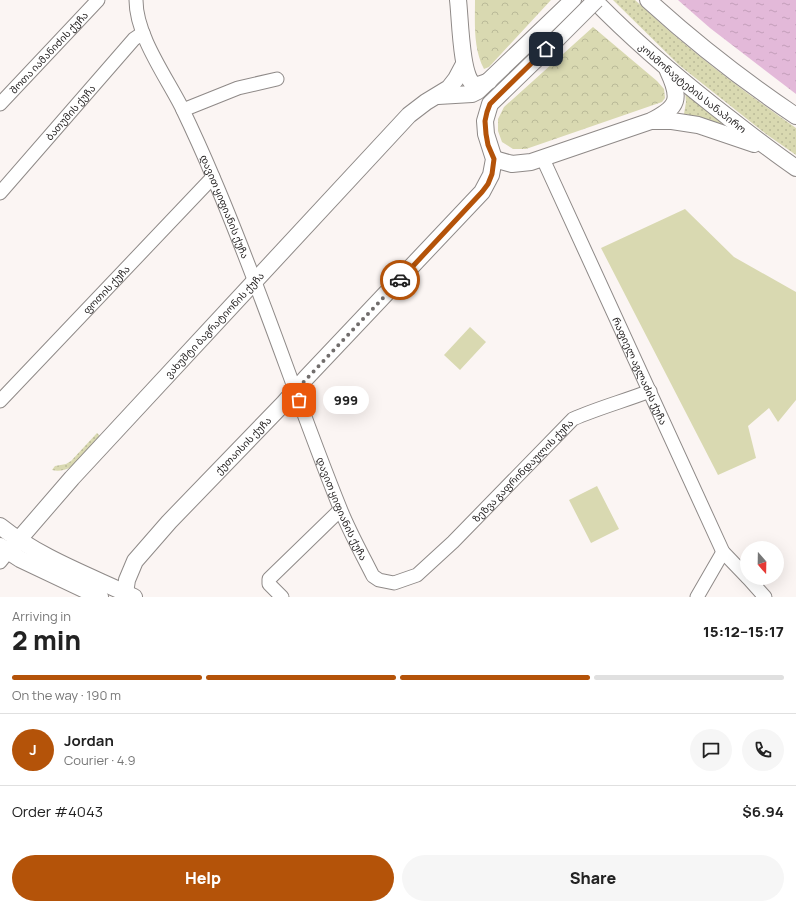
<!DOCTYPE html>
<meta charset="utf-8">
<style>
:root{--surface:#fff;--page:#f6f6f6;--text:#222;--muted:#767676;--line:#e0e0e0;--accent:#b45309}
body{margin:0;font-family:Manrope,"Noto Sans Georgian",sans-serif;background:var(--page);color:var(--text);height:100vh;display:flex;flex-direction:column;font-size:15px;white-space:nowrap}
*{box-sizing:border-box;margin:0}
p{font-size:13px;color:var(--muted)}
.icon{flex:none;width:22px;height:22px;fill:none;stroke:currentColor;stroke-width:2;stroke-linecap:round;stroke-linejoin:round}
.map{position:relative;height:597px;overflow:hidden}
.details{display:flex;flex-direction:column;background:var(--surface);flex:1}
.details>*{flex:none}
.needle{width:26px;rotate:160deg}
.controls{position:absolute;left:740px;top:541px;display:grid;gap:8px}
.controls a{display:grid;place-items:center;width:44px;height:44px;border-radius:50%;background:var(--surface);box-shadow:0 4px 16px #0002;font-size:20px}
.pin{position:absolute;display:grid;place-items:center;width:34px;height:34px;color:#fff;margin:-17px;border-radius:8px;box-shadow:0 2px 6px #0006}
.courier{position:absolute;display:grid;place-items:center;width:40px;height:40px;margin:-20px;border:3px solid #b45309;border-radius:50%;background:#fff;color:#222;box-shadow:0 1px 5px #0007}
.bubble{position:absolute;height:28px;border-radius:14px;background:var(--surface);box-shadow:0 4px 16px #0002;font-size:13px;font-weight:800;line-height:28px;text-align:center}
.head em{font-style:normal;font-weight:800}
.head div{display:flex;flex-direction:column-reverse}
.head{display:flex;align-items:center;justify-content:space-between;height:68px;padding:0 12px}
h1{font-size:26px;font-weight:800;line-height:30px}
.bar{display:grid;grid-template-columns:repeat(4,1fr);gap:6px 4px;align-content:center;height:48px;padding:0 12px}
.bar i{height:5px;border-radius:3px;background:var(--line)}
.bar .on{background:var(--accent)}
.bar p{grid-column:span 4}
.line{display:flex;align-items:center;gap:10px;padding:0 12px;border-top:1px solid var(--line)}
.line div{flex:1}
.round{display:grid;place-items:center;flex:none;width:42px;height:42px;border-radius:21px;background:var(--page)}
.button{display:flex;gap:8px;margin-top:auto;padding:8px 12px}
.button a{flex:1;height:46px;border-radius:24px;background:var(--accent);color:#fff;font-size:16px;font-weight:800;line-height:46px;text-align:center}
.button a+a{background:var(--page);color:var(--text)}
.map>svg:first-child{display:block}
.grass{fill:url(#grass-dots)}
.forest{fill:url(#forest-crowns)}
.green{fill:#d9d9b1}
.water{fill:url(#water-ripples)}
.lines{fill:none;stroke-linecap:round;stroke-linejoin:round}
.minor-casing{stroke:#8f8a88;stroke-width:15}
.major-casing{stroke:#8f8a88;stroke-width:18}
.minor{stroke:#fff;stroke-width:13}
.major{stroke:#fff;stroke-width:16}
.major-bridge-casing{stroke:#8f8a88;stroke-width:18;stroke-linecap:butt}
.major-bridge{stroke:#fff;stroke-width:16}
.done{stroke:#716d6c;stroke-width:4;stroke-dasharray:0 7.2}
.route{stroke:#b45309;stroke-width:5}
.labels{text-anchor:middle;stroke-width:3;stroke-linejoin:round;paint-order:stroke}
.street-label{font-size:10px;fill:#272424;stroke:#fff}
</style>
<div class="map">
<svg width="796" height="597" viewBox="0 0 796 597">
<defs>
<pattern id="grass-dots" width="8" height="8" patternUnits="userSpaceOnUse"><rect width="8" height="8" fill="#d9d9b1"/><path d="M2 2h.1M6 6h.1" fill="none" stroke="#baba98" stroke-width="1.8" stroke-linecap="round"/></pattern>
<pattern id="forest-crowns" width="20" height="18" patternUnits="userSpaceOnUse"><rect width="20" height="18" fill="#d9d9b1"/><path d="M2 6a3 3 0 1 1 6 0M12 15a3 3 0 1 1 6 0" fill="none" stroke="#baba98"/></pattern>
<pattern id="water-ripples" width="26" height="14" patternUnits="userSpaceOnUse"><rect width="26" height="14" fill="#e3b9d9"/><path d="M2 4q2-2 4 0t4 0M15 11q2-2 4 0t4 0" fill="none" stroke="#c39fba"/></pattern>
</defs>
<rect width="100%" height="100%" fill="#fbf5f3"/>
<path class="grass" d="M613,0H635C685,47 740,89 796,128V155L766,134L679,65Z
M685,90L732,128L701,117L684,114L686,102Z
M97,433L102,438C89,451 73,475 52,470L55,466L66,464L71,461Z"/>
<path class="forest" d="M475,0H551L489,67L484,69C473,48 475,23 475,0Z
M593,27L657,81L664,89L665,98L662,102L526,149H513L502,142L498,131V119L504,107Z"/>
<path class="green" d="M685,209L734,257L796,292V400L778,422L769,408L748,426L756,458L718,475L601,248Z
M470,327L486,342L460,370L444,355Z
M597,486L619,529L591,543L569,500Z"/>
<path class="water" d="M678,0H796V94L710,28Z"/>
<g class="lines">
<g class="minor-casing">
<g id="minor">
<path id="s1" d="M136,0C136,35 165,75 181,106C192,129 203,153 213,177C260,286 296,399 340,508C349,531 362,554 373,576L379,580L394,583L417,575L453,542L573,419C598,408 624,401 650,391"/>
<path id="s2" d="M0,104L98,0"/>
<path d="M183,110L238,88L277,79"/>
<path id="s3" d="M543,159L723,552L747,577"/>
<path id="s4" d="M0,193L134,39L143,33"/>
<path id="s5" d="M0,401L213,177"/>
<path d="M0,562L8,552"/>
<path d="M748,578L765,597"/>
<path d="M282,597L269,584V579L340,510"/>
<path d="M697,597L723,552"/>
</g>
</g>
<g class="major-casing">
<g id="major">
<path d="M458,0C460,14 461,80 474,84C478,86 484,83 489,81"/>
<path id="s6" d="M594,0C632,39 673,74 715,107C742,128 768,149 796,168"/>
<path d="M648,0C694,42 744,81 796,116"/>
<path d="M438,96L472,94L478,91L573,0"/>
<path d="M653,121H672L698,125L754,144"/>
<path d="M494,159L512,164L531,162L651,121C679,107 681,99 668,71"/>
<path d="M0,526C40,558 88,575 134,597"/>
<path d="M0,546L20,559L100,597"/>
<path id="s7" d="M8,552L72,478L409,115L426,102L449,88L456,79L464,64"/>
<path id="s8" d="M125,593L127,580L135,561L169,522L284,403L306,378L482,192L491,175L494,159L486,134L485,121L490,104L557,39"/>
</g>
</g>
<use href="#minor" class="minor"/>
<use href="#major" class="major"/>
<g class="major-bridge-casing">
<path id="major-bridge" d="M557,39L596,0"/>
</g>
<use href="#major-bridge" class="major-bridge"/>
</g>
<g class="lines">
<path class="done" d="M299,400L296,390L400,280"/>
<path class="route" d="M400,280L482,192L488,184L492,174L494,159L488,145L486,134L485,121L487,112L490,104L495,99L546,49"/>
</g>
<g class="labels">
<g class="street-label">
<text dy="4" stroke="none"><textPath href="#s2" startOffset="71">შოთა იამანიძის ქუჩა</textPath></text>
<text dy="4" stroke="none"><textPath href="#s6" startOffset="132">კოსმონავტების სანაპირო</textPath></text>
<text dy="4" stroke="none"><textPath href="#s4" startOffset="107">ბათუმის ქუჩა</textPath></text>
<text dy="4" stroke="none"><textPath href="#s1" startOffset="226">დავით ყიფიანის ქუჩა</textPath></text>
<text dy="4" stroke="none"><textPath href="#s5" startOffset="154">ფოთის ქუჩა</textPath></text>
<text dy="4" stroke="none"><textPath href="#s7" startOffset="307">ვახუშტი ბაგრატიონის ქუჩა</textPath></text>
<text dy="4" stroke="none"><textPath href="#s3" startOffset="233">რაფიელ აგლაძის ქუჩა</textPath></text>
<text dy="4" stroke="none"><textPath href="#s8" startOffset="192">ქუთაისის ქუჩა</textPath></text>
<text dy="4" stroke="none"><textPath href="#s1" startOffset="820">ზეზვა გაფრინდაულის ქუჩა</textPath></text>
<text dy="4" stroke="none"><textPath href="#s1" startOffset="550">დავით ყიფიანის ქუჩა</textPath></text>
</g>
</g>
</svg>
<div class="controls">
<a><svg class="needle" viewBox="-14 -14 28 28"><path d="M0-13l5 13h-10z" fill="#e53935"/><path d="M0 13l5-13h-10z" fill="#767676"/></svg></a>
</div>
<div class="pin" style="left:299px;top:400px;background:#ea580c"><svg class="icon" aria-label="bag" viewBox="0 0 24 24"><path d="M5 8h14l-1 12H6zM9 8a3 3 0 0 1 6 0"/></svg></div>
<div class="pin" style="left:546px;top:49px;background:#1f2937"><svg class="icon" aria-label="home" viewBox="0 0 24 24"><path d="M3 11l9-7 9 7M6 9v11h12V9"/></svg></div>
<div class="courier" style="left:400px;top:280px"><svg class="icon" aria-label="car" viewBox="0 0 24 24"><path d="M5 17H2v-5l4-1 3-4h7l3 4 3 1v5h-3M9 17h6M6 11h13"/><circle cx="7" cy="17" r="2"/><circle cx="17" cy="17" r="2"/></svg></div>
<div class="bubble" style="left:323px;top:386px;width:46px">999</div>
</div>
<section class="details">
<div class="head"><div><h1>2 min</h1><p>Arriving in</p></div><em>15:12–15:17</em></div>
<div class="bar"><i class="on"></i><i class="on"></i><i class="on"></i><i></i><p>On the way · 190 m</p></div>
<div class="line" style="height:72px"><b class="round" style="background:var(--accent);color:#fff">J</b><div><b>Jordan</b><p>Courier · 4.9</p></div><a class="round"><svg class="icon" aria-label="chat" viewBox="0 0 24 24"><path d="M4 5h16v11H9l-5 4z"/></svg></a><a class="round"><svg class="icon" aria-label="phone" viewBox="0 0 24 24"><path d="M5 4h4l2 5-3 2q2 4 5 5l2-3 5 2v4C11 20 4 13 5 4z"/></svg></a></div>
<div class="line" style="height:52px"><div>Order #4043</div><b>$6.94</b></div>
<div class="button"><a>Help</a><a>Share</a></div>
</section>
